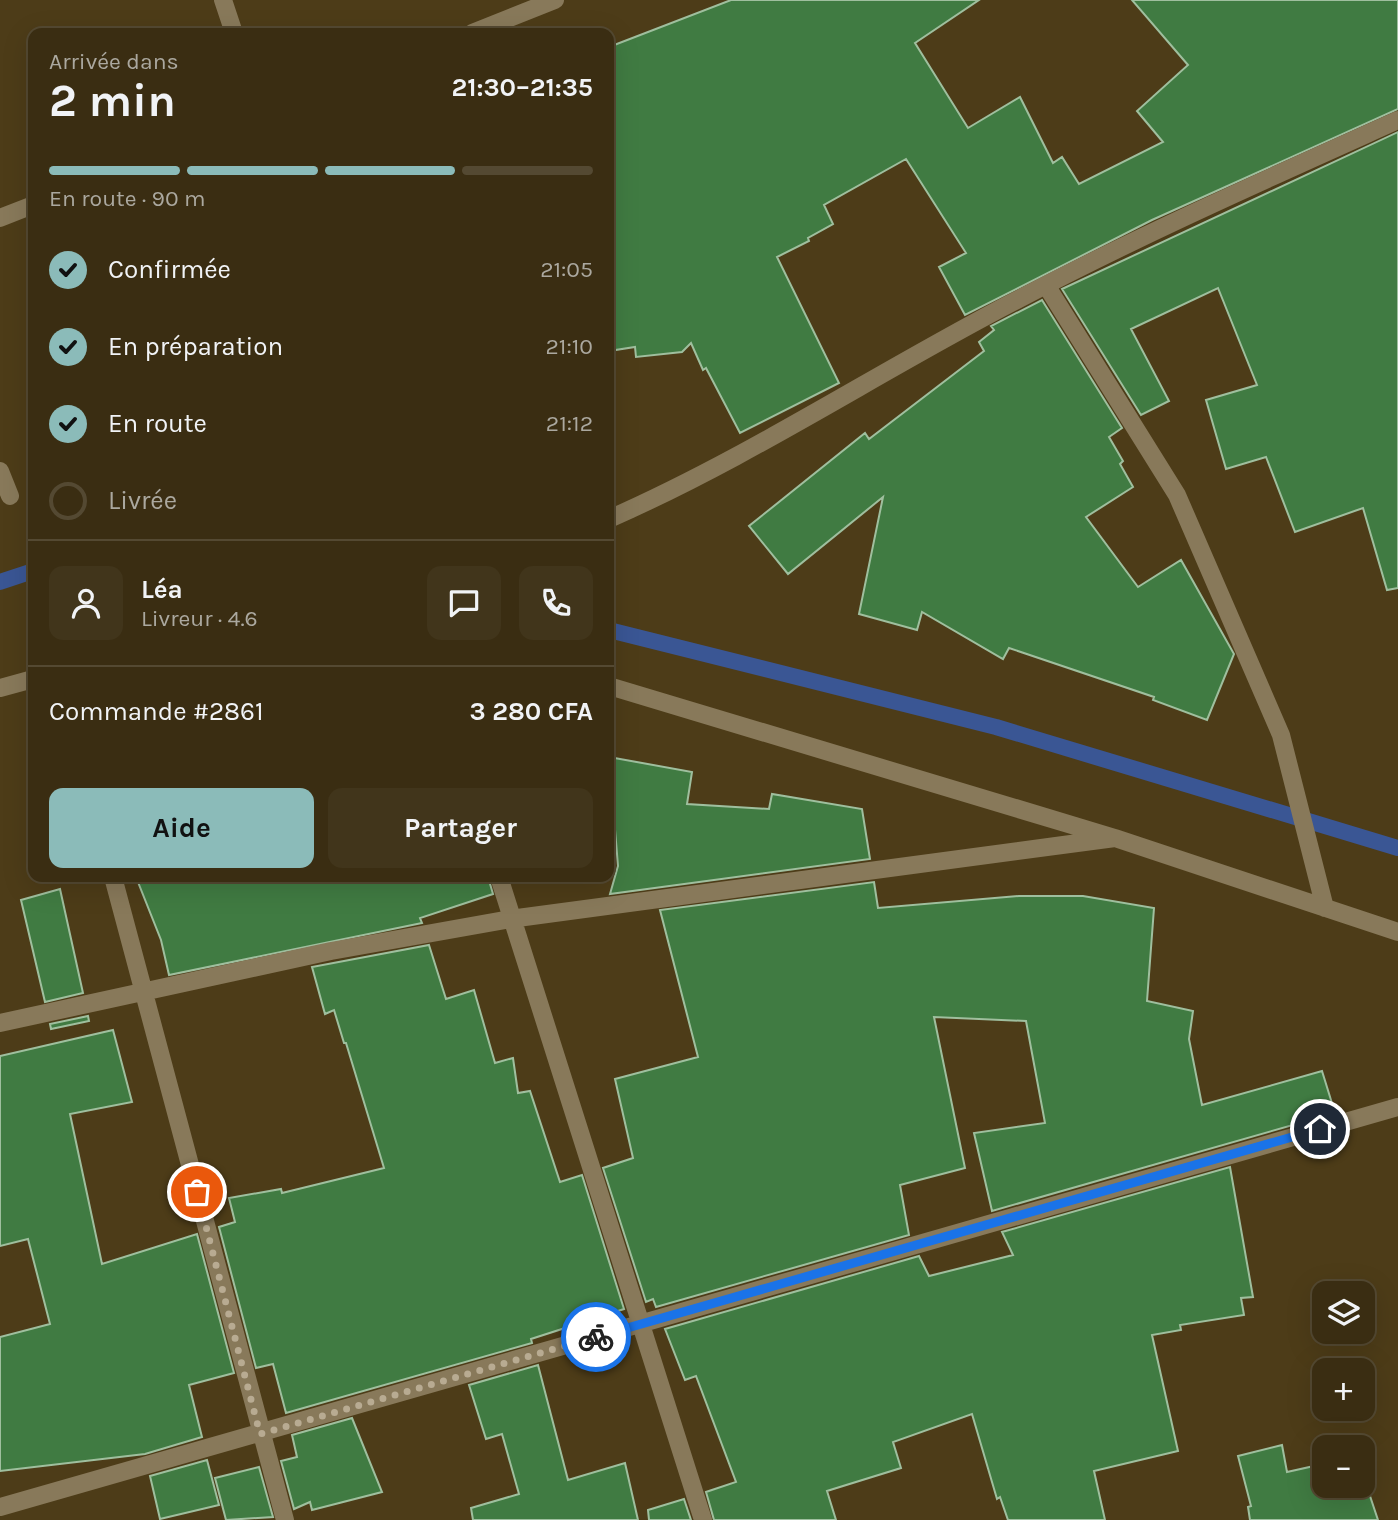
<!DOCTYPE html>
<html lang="fr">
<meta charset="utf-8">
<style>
:root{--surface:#3a2d12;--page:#41351b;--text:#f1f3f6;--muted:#aba89f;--line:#544932;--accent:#8bbbb9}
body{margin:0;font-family:Karla,sans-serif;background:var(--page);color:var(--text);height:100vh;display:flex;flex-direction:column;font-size:26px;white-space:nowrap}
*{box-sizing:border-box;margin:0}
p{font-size:23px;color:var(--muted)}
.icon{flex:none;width:38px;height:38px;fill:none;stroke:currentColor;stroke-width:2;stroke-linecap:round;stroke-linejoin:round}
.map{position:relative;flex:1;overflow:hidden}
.side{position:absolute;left:28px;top:28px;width:586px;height:854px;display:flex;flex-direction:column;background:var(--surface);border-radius:14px;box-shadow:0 7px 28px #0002,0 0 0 2px var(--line)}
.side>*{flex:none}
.tools{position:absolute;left:1312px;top:1281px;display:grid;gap:14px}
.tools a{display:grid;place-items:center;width:63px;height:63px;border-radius:14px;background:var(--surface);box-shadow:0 7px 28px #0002,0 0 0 2px var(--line);font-size:35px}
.pin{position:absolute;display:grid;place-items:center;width:60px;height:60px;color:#fff;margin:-30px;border:4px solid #fff;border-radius:50%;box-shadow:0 2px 7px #0007}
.courier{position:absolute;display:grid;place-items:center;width:70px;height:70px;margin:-35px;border:5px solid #1a73e8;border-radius:50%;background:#fff;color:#222;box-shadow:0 2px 9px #0007}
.summary em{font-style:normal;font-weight:700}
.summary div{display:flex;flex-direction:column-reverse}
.summary{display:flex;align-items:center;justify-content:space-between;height:119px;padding:0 21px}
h1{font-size:46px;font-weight:700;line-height:52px}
.bar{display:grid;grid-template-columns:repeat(4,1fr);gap:10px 7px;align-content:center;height:84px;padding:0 21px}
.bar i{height:9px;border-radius:5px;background:var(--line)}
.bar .on{background:var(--accent)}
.bar p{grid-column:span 4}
.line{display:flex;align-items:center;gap:18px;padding:0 21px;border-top:2px solid var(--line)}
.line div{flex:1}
.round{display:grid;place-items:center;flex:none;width:74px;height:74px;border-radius:14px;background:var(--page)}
ol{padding:0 21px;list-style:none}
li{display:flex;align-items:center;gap:21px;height:77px}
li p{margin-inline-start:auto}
li .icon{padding:7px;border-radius:50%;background:var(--accent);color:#111;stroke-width:4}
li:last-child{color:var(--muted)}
li i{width:38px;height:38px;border:4px solid var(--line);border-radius:50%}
.cta{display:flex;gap:14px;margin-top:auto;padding:14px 21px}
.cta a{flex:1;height:80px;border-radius:14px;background:var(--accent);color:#111;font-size:28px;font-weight:700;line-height:80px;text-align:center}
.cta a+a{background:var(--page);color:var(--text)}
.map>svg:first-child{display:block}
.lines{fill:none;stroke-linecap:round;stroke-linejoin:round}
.stream{stroke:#3a5694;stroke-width:16}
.building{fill:#407b42;stroke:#9fbf9e;stroke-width:2}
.minor{stroke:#88795a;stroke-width:18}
.done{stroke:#b8ab92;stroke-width:7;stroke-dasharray:0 12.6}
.route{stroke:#1a73e8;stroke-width:9}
</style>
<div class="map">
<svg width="1398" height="1520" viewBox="0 0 1398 1520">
<rect width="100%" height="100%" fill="#4d3c18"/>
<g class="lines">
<path class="stream" d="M0,582L33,571
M609,630L996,727L1398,848"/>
</g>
<path class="building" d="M731,0H979L915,43L968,128L1020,97L1053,163L1062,157L1079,184L1163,142L1137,111L1188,65L1132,0H1398V109L1152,220L965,315L939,267L966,253L906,159L824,205L833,224L808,238L809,241L777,257L839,383L740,433L706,368L703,370L691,343L682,352L636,357L635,347L609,351V47Z
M1398,132V588L1387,590L1363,508L1295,532L1266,457L1226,469L1206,400L1257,385L1218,288L1131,329L1169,401L1141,415L1062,289Z
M1042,300L1122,428L1109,437L1123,461L1120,464L1133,487L1086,517L1138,587L1181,560L1234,654L1207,720L1153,700L1154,697L1009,648L1003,659L922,612L917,630L859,614L883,497L788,574L749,526L865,433L869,439L984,351L979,342L994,330L991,326Z
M609,757L692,772L687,804L769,809L772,794L862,809L870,859L610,894L618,866Z
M136,877H488L493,894L420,918L422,923L169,975L161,940Z
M874,882L878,908L1019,896H1083L1154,908L1147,1001L1193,1011L1189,1039L1202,1105L1322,1071L1335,1113L992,1211L974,1133L1045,1123L1026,1021L934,1017L965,1168L900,1185L909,1235L656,1307L653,1299L646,1302L603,1168L633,1158L615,1079L698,1057L660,910Z
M60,889L83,993L45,1002L21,900Z
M429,945L446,999L474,990L495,1063L513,1058L518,1093L530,1091L560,1182L582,1175L624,1309L531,1339L532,1343L286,1413L273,1364L256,1368L219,1227L235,1222L229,1198L281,1189L282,1193L384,1168L346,1043H344L334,1010L325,1014L312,967Z
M88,1016L89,1021L51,1029L50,1024Z
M113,1030L132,1102L70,1114L102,1264L197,1234L234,1373L189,1385L202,1437L145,1454L0,1471V1337L50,1324L28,1239L0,1246V1056Z
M1230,1167L1253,1297L1241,1298L1244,1315L1180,1325L1181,1330L1152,1335L1178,1451L1094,1471L1105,1520H1008L1000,1497L997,1499L972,1414L893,1442L901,1468L827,1491L836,1520H714L706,1492L736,1482L696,1376L685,1380L665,1329L919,1256L929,1276L1013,1255L1002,1232Z
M538,1365L568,1480L625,1463L638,1520H473L471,1508L519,1494L502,1434L486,1439L469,1385Z
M352,1418L382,1492L312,1510L310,1502L294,1509L281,1461L297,1457L292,1435Z
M1282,1445L1287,1472L1314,1466L1319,1487L1363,1486V1475L1378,1520H1250L1248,1507L1251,1506L1238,1456Z
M207,1460L219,1505L160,1519L150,1476Z
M259,1467L273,1517L226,1520L215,1478Z
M684,1499L691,1520H649L648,1510Z"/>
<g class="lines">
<path class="minor" d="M223,0L234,33
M472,33L555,0
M0,218L33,205
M1046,285L1177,495L1281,735L1325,908
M0,471L10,496
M609,519C750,457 878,372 1015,301C1140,235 1269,178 1398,120
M609,686L1115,838L1398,932
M0,688L33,679
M113,877L285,1520
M499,877L703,1520
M0,1023L331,951L510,919L1115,838
M0,1507L1398,1107"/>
</g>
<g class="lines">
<path class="done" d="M197,1192L260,1434L596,1337"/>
<path class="route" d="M596,1337L1320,1129"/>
</g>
</svg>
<div class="tools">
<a><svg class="icon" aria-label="layers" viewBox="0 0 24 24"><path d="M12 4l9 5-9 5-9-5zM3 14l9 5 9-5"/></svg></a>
<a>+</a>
<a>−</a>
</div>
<div class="pin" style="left:197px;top:1192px;background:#ea580c"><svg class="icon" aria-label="bag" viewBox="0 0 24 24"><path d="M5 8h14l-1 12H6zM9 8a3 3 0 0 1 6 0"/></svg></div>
<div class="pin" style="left:1320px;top:1129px;background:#1f2937"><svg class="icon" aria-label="home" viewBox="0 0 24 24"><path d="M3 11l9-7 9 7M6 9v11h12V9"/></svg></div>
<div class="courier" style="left:596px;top:1337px"><svg class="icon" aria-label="bike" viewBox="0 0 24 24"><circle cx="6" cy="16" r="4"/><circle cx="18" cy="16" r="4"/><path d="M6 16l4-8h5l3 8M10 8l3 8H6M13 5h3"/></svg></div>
<section class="side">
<div class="summary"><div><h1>2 min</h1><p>Arrivée dans</p></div><em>21:30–21:35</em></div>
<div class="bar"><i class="on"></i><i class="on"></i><i class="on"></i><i></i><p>En route · 90 m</p></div>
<ol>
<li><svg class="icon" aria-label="check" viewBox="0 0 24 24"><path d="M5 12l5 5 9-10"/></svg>Confirmée<p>21:05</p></li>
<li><svg class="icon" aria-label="check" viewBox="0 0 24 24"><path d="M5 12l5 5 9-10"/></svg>En préparation<p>21:10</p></li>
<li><svg class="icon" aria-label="check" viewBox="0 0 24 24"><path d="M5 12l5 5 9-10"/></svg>En route<p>21:12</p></li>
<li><i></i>Livrée</li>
</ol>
<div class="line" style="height:126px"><a class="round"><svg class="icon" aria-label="person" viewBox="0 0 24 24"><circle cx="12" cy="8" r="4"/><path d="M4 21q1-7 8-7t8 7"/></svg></a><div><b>Léa</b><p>Livreur · 4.6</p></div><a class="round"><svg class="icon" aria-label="chat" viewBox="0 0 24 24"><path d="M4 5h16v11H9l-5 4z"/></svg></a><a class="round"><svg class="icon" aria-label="phone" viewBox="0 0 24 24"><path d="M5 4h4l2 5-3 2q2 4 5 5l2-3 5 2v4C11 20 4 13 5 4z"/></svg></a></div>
<div class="line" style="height:91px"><div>Commande #2861</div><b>3 280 CFA</b></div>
<div class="cta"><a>Aide</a><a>Partager</a></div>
</section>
</div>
